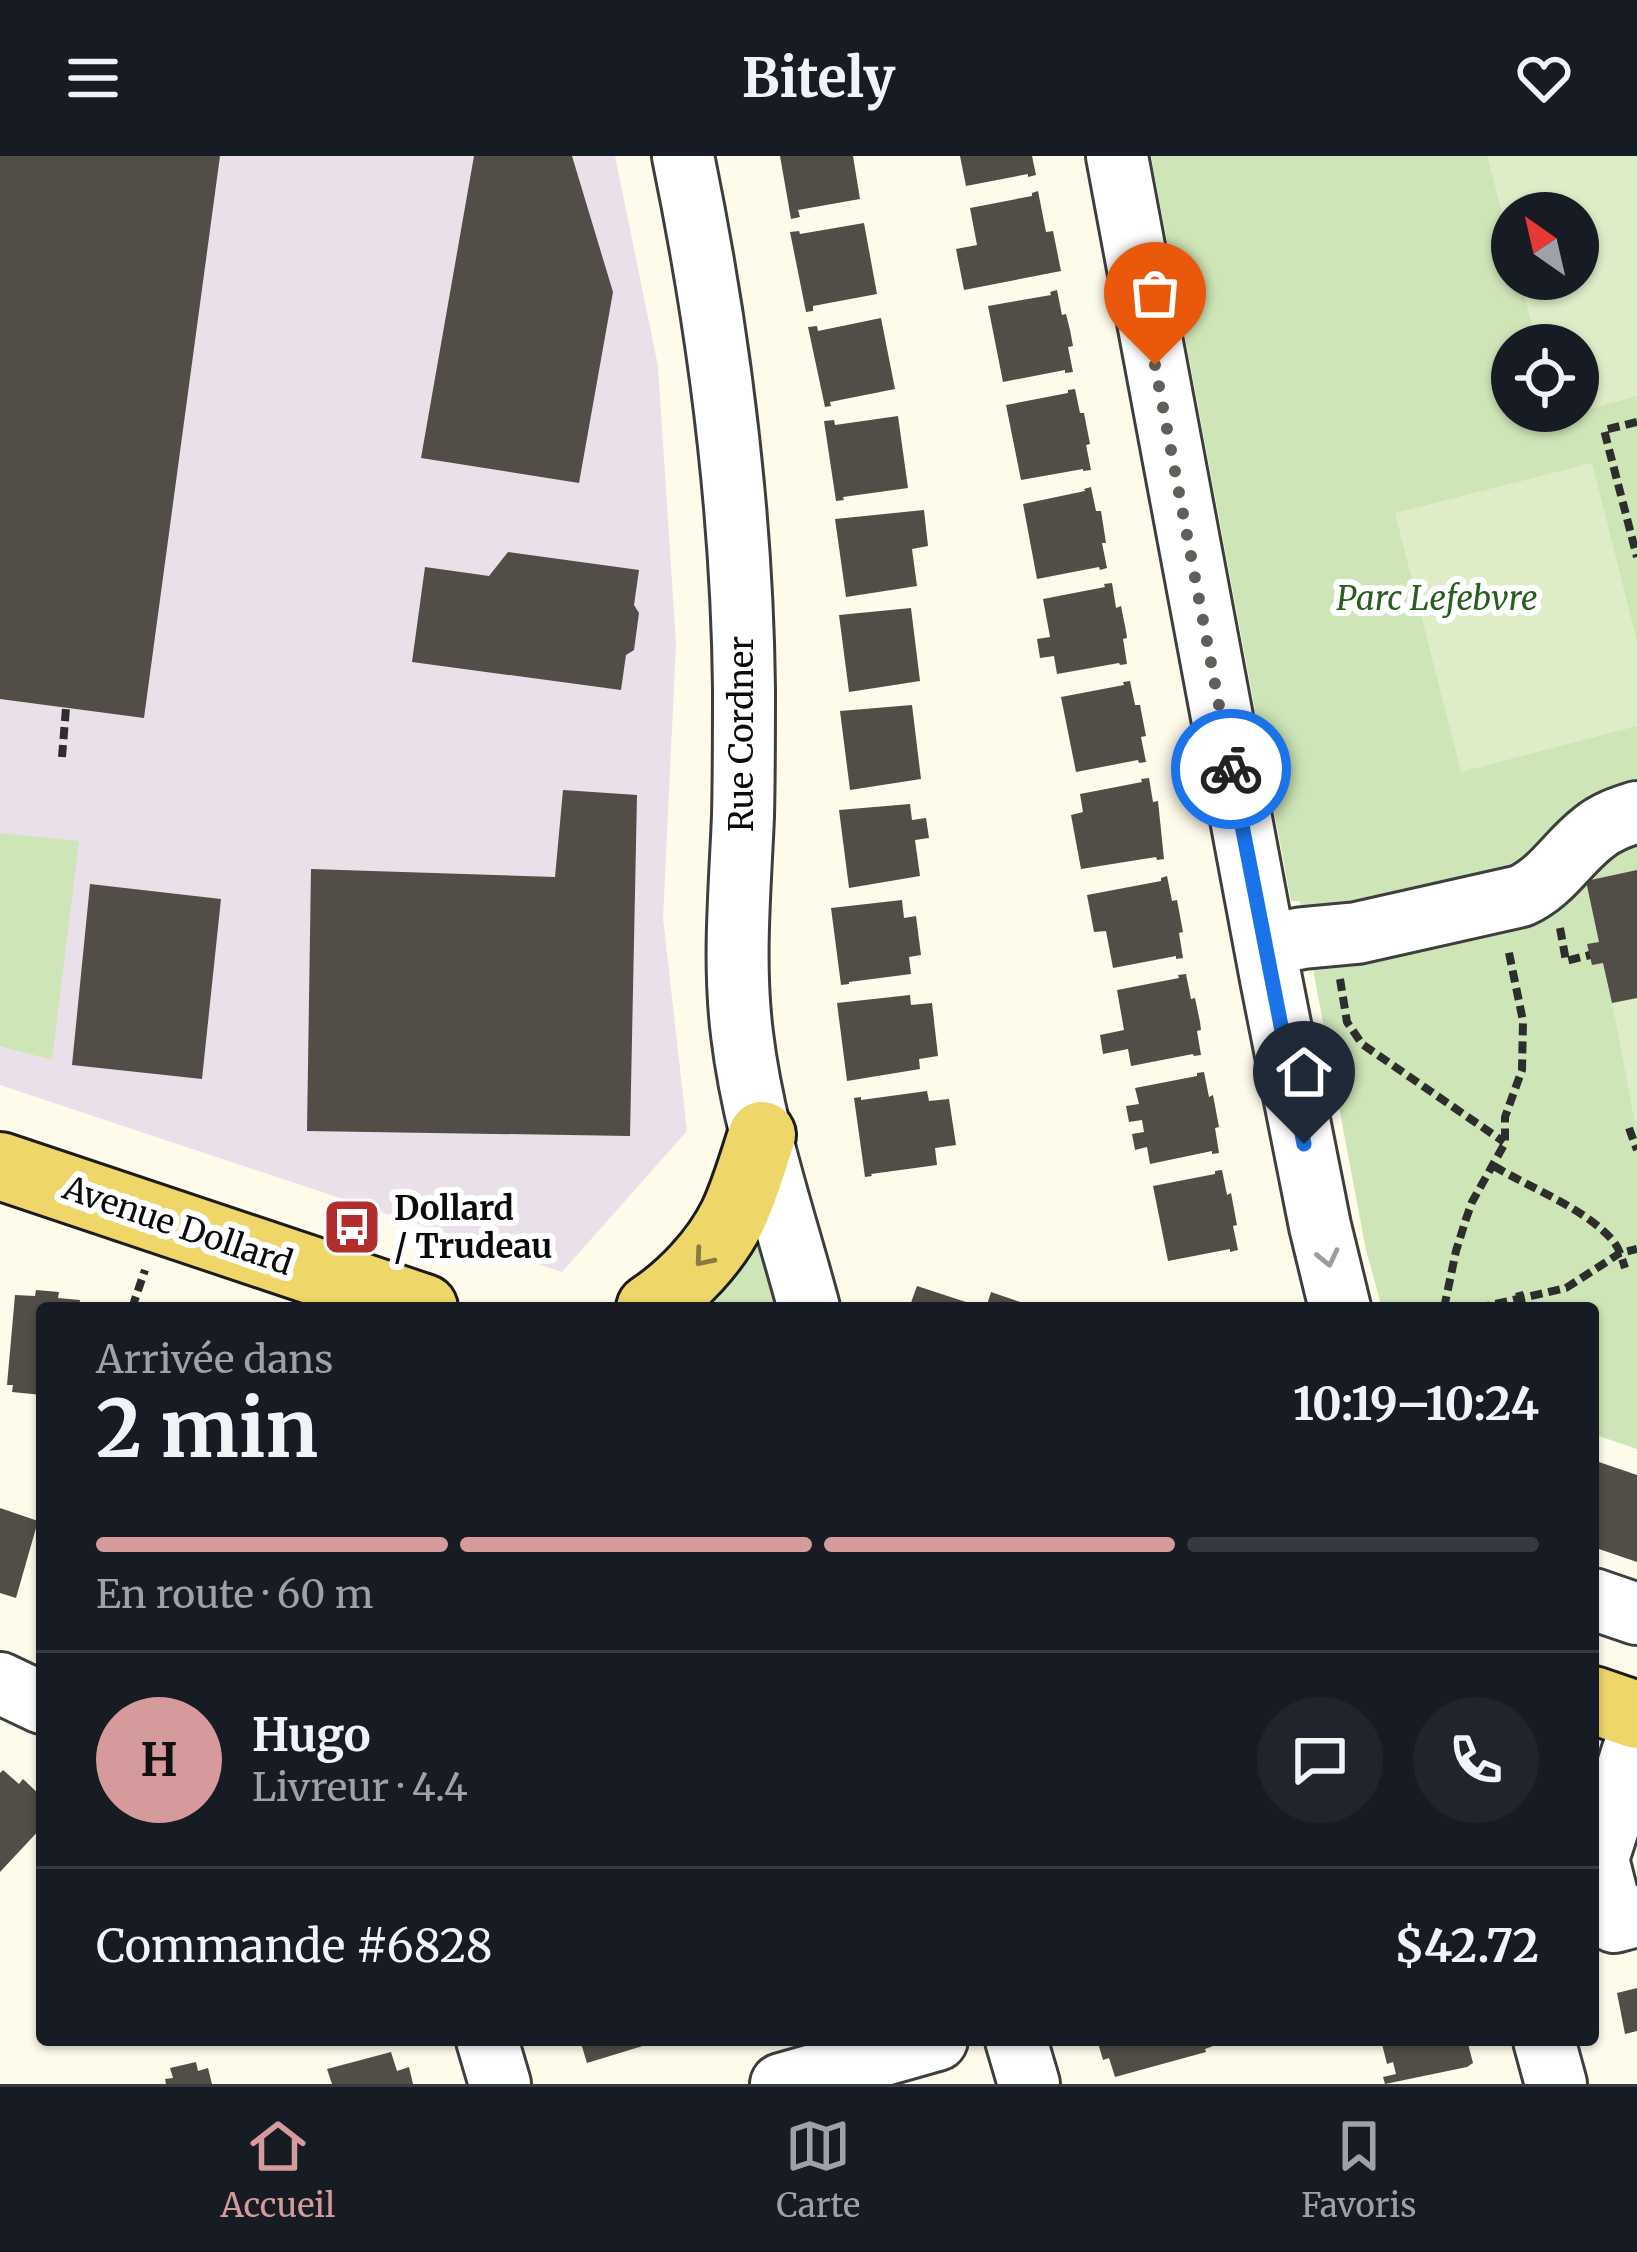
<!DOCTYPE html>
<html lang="fr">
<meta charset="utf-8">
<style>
:root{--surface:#171b24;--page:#20242c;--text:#f1f3f6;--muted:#9ea1a6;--line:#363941;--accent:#d49a9c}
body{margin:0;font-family:Merriweather,serif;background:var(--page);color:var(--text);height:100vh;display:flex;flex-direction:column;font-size:45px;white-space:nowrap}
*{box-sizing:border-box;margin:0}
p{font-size:39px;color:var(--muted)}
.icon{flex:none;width:66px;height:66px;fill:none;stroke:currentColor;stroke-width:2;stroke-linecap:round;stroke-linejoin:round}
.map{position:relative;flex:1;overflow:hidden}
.details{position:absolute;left:36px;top:1146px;width:1563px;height:744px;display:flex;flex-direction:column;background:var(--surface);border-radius:12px;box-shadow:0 3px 9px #0004}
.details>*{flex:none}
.needle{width:78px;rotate:326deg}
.controls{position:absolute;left:1491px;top:36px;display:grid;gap:24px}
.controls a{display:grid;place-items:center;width:108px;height:108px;border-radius:50%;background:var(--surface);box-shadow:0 3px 9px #0004;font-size:60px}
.pin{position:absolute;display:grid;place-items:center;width:102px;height:102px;color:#fff;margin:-123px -51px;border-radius:50% 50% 50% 0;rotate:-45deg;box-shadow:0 0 12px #0007}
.pin .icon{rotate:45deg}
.courier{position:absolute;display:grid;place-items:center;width:120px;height:120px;margin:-60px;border:9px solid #1a73e8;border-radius:50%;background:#fff;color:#222;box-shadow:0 3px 15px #0007}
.overview em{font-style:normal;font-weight:700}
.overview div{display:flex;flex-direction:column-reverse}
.overview{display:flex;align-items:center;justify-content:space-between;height:204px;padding:0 60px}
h1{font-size:78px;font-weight:700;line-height:90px}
.bar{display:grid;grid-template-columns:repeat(4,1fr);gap:18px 12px;align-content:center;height:144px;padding:0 60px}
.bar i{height:15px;border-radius:9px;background:var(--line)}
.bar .on{background:var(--accent)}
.bar p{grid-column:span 4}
.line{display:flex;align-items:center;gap:30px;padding:0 60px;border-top:3px solid var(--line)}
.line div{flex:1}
.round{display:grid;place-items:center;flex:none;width:126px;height:126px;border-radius:63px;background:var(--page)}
header{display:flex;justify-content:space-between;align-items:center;height:156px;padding:0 60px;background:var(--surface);font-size:54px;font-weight:700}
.dock{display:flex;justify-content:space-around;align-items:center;height:168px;border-top:3px solid var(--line);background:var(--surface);font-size:33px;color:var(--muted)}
.dock a{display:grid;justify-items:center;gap:6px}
.dock .on{color:var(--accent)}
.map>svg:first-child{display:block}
.industrial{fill:#e9e0ea}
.green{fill:#cde5b7;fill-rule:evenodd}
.pitch{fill:#deedc8}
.building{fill:#534d48}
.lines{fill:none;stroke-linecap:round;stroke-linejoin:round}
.minor-casing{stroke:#3e3e3e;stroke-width:66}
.major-casing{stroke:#1c1c1c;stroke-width:72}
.path{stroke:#2d2d2d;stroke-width:8;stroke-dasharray:12 6;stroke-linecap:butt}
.minor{stroke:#fff;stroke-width:60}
.major{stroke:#efd669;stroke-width:66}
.oneway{stroke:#887b3f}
.oneway2{stroke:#9d9d9d}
.done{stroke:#605f59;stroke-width:12;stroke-dasharray:0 21.6}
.route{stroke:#1a73e8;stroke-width:15}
.labels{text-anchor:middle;stroke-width:12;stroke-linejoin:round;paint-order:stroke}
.park-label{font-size:33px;font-style:italic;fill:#2a5e21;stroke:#fff}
.street-label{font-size:33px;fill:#0b0b0b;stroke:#fff}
.poi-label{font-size:33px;font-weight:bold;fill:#0b0b0b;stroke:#fff;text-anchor:start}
</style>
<header><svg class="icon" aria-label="menu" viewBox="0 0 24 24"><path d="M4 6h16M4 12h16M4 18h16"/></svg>Bitely<svg class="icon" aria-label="heart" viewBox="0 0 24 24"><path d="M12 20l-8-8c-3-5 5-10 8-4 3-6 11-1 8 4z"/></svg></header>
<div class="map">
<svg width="1637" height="1928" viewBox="0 0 1637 1928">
<rect width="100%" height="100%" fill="#fefbeb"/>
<path class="industrial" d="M0,0H615L658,210L676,488L663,762L687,975L562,1116L0,929Z"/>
<path class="green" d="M1151,0H1637V1293L1593,1278V1152H1382L1366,1094L1300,745H1291ZM1512,57H1578V123H1512ZM1512,189H1578V255H1512Z
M0,677L79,685L52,904L0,890Z
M760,1061L786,1152H685Z"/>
<path class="pitch" d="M1487,0H1637V240L1557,262L1555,255H1578V189H1537L1520,123H1578V57H1512V94Z
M1592,307L1637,485V570L1461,616L1395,357Z
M1637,842V977L1612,847Z"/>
<path class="building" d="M0,0H220L144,562L0,543Z
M474,0H572L613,136L579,327L421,302Z
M780,0H853L860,43L798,54L800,61L791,63Z
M960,0H1032L1036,19L1028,21V18L966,30Z
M1038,35L1046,76L1053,75L1061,115L964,134L956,93L977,89L970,52L1032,40V37Z
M864,67L877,138L813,150V155L806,156L790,76L799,75L800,78Z
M1057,134L1062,159L1066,158L1070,174L1073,190L1068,191L1073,216L1065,217V214L1003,226L988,150L1051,139L1050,136Z
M881,162L895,233L830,246L831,250L825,251L808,171L817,170L818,175Z
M1075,233L1080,257H1084L1090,288L1086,289L1091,314L1083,315V313L1021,324L1006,249L1068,237V234Z
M898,260L908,332L843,341L844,344L836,345L824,265L834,264L835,269Z
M1091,331L1096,355H1101L1106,387H1102L1107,412L1100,414L1099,411L1037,423L1023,348L1085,335L1084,333Z
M924,354L928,390L912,393L917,430L846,441L835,363Z
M508,396L639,414L634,449L639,457L634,494L626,499L621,534L412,506L425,411L489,420Z
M1112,427L1116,452L1121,450L1126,475L1127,482L1123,483L1127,508L1120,509L1119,507L1057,518L1054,500L1040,502L1037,483L1050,481L1043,443L1105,431L1104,428Z
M911,452L920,525L849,536L839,459Z
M1130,525L1135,549H1140L1146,580L1141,581L1146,606L1139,607L1138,604L1076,616L1061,541L1124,529L1123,526Z
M912,549L921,623L850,634L840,555Z
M1149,622L1153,646L1158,645L1164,703L1157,704L1156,701L1081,713L1071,659L1083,656L1080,638L1142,626L1141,623Z
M563,634L637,639L630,980L307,975L311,713L555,721Z
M910,648L912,664L926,662L929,682L915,684L920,720L849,732L839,654Z
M1637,714V842L1612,847L1603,807L1592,809L1587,788L1599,786L1586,725Z
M1167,720L1172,745L1177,744L1183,776L1179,777L1183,802L1176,803V800L1113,812L1106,775L1094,776L1087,739L1161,725V722Z
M90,728L221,743L202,923L72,909Z
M902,744L904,762L916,760L921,799L909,801L911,818L849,826V828L841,829L831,752Z
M1186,818L1191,843L1195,842L1200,866L1201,874L1197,875L1201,899L1194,900L1193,898L1131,910L1128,893L1103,898L1100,879L1124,874L1117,834L1179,822L1178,819Z
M910,839L911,849L932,847L938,900L919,903L920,913L847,925L837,847Z
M1204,916L1209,941L1213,939L1219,971L1215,972L1219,997L1212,998V995L1150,1008L1147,991L1135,994L1132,978L1144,976L1142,964L1129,966L1126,950L1139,948L1135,932L1197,920V917Z
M927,935L929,945L949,943L956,989L935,992L937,1009L871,1018L872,1020L865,1021L854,942L861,941V944Z
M1222,1014L1227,1039L1231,1037L1237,1069L1233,1070L1238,1094L1230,1096V1093L1168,1105L1153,1030L1215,1018V1015Z
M917,1130L969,1147L968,1152H909Z
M36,1134L59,1136L58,1142L80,1144L79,1152H42V1239L12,1236L13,1229H7L15,1139L35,1140Z
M991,1136L1035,1151V1152H986Z
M1593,1304L1637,1319V1406L1593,1391Z
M0,1352L38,1365L16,1442L0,1437Z
M3,1614L19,1628L23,1623L41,1640L36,1646L42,1652V1671L0,1716V1617Z
M1637,1832V1875L1625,1878L1617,1837Z
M580,1884H659V1885L587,1907Z
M1106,1884H1212L1213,1890L1205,1893L1206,1896L1115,1921L1109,1902L1103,1904L1098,1887Z
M1381,1884H1467L1473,1907L1467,1911L1385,1928L1383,1921L1396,1918L1393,1906L1387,1908Z
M391,1896L397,1915L409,1911L413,1928H332L327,1913Z
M196,1906L198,1915L208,1912L212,1928H166L165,1923L173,1922L170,1912Z"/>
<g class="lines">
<g class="minor-casing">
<path id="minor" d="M683,0C719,175 742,354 744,533C744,575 744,618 743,660C740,733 733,806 742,878C753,971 785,1062 809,1152
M1117,0L1271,823L1320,1070L1340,1152
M1265,789L1303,782L1357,777L1521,740C1552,726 1567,697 1593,677C1606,666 1621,661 1637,656
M1593,1443L1637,1458
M0,1527L42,1547
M1598,1703L1614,1766L1637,1760
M1593,1704L1598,1703L1637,1582
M487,1884L500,1928
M1016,1884L1029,1928
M1544,1884L1556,1928
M781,1928L937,1884"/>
</g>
<g class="major-casing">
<path id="major" d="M0,1010L424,1152
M650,1152C683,1130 715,1096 733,1060C745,1035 753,1006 762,979
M1593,1544L1637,1559"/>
</g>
<path class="path" d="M1637,266L1604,274L1637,401
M62,601L66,552
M1560,772L1566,805L1590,799
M1340,823L1347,866L1362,888L1504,986
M1629,972L1637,994
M1494,1010C1530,1032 1587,1053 1614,1086C1620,1094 1622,1103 1625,1112
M1519,1136L1522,1148
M132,1152L145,1114
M1444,1152L1456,1095L1466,1063L1472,1046L1505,987V961L1522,914L1523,865L1508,792
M1478,1152L1566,1132L1620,1097L1637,1093"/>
<use href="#minor" class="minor"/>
<use href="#major" class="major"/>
</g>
<defs><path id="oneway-chevron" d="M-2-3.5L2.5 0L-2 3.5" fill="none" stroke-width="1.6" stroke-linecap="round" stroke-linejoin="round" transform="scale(3)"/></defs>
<use class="oneway" href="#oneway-chevron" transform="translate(703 1102) rotate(130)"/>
<use class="oneway2" href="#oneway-chevron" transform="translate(1328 1102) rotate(77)"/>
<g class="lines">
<path class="done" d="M1155,209L1231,613"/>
<path class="route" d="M1231,613L1304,988"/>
</g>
<defs>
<g id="bus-square" transform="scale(3)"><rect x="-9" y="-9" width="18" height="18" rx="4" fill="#b12e2d" stroke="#fff"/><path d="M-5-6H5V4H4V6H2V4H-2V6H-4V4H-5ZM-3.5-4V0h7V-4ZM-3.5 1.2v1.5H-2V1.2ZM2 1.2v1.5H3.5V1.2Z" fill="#fff"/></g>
</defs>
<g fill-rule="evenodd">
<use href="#bus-square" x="352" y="1071"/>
</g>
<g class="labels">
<g class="park-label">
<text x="1437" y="454">Parc Lefebvre</text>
</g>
<g class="street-label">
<text transform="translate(741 578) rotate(-90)" y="12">Rue Cordner</text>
<text transform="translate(178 1069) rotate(19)" y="12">Avenue Dollard</text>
</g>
<g class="poi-label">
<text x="394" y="1064">Dollard<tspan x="394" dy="38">/ Trudeau</tspan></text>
</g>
</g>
</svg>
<div class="controls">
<a><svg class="needle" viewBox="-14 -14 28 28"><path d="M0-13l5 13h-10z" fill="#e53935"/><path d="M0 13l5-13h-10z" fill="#9ea1a6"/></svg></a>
<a><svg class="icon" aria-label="locate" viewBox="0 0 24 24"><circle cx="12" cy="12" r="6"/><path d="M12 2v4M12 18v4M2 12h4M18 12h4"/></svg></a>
</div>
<div class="pin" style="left:1155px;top:209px;background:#ea580c"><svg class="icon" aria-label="bag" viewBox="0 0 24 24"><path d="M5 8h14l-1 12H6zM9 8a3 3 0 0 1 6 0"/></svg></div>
<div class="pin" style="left:1304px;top:988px;background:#1f2937"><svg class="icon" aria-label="home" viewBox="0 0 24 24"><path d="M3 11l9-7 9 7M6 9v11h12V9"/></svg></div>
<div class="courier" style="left:1231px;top:613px"><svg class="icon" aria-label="bike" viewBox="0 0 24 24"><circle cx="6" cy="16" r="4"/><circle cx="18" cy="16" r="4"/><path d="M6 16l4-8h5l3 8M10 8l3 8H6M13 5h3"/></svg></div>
<section class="details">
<div class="overview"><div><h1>2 min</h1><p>Arrivée dans</p></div><em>10:19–10:24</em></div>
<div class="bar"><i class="on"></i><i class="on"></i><i class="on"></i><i></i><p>En route · 60 m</p></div>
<div class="line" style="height:216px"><b class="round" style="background:var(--accent);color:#111">H</b><div><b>Hugo</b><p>Livreur · 4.4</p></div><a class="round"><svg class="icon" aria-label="chat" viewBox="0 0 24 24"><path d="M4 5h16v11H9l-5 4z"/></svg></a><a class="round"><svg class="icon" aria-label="phone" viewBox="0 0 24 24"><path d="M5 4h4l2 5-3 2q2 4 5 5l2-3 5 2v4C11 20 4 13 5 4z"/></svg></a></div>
<div class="line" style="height:156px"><div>Commande #6828</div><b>$42.72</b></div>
</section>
</div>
<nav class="dock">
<a class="on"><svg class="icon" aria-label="home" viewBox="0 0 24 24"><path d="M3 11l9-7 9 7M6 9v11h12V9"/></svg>Accueil</a>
<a><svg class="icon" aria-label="map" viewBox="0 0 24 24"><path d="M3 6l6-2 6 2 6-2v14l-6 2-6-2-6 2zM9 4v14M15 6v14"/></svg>Carte</a>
<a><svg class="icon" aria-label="saved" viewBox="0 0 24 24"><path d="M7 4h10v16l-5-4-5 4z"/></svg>Favoris</a>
</nav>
